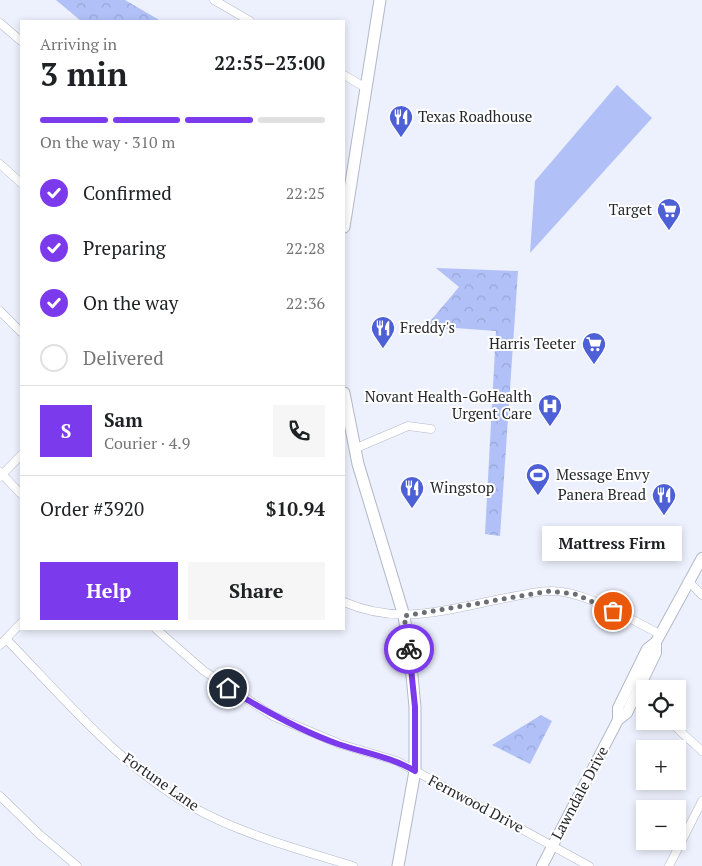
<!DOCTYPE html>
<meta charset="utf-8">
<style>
:root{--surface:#fff;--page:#f6f6f6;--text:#202124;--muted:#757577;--line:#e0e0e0;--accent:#7c3aed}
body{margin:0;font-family:"PT Serif",serif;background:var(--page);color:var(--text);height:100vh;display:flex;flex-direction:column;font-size:19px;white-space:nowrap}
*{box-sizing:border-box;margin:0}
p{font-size:16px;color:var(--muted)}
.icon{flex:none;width:28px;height:28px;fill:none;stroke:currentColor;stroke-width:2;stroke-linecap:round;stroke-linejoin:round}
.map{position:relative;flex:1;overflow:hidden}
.sheet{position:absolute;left:20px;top:20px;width:325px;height:610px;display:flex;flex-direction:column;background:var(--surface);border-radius:0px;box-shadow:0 2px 8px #0003}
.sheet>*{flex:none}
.fabs{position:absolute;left:636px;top:680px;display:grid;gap:10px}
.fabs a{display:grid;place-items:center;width:50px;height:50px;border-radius:0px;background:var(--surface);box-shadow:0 2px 8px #0003;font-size:25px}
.pin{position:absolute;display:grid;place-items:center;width:42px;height:42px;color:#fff;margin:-21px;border:2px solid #fff;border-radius:50%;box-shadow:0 1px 5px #0007}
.courier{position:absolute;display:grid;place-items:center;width:50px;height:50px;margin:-25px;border:4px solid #7c3aed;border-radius:50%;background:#fff;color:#222;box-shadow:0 1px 6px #0007}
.bubble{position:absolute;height:35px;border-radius:0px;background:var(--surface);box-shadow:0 2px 8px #0003;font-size:16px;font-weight:800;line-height:35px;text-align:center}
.head em{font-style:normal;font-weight:800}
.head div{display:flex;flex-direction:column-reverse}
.head{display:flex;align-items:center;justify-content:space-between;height:85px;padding:0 20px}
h1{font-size:32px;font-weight:800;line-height:38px}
.bar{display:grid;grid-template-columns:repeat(4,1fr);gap:8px 5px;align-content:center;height:60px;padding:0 20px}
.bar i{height:6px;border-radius:4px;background:var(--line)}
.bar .on{background:var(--accent)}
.bar p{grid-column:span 4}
.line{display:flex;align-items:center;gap:12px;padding:0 20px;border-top:1px solid var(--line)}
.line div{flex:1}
.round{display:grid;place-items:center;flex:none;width:52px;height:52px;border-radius:0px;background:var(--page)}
ol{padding:0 20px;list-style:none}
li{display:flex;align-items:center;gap:15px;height:55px}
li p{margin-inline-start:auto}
li .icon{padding:5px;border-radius:50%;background:var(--accent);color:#fff;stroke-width:4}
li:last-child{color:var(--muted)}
li i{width:28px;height:28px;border:2px solid var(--line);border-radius:50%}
.primary-button{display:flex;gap:10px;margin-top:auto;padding:10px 20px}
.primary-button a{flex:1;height:58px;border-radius:0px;background:var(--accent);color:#fff;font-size:20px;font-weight:800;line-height:58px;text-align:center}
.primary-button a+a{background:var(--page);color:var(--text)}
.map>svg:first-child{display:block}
.grass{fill:#b1c1f8}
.forest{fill:url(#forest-crowns)}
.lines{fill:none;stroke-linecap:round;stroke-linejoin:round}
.street-casing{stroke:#b3b8c7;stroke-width:9}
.secondary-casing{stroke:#b3b8c7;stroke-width:12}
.primary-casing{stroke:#b3b8c7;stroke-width:13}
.street{stroke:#fff;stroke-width:8}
.secondary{stroke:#fff;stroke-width:10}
.primary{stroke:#fff;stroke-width:11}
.done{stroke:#6c6e76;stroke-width:5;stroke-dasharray:0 9}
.route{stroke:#7c3aed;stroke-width:6}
.labels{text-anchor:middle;stroke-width:4;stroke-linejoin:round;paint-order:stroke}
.poi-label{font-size:15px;fill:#27282e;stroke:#fefefe;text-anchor:start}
.street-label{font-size:15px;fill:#27282e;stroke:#fefefe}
</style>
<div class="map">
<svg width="702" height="866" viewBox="0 0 702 866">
<defs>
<pattern id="forest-crowns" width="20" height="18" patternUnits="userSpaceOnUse" patternTransform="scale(1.25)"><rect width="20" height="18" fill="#b1c1f8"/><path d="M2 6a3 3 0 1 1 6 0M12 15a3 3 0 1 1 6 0" fill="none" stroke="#98a6d5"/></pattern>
</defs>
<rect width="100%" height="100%" fill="#edf1fd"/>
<path class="grass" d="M617,85L652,118L530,253L535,181Z"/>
<path class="forest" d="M56,0H125L161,21H81Z
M436,268L518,271L500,536L485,534L496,331L455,328L421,332L459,287Z
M541,715L552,721L530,764L492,745Z"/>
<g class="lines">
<g class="street-casing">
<path id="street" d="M214,0L250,21
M0,23L21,41
M344,75L366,88
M0,164L21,183
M0,311L21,332
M354,449L408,426L431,429
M0,472L21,494
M0,477L21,455
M688,581L702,595
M344,602C404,628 454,607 516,596C527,594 539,591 550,591C584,590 629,619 660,634
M156,629L204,671L273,716L340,744L397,761L589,866
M6,639C63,697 117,763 189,805C240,834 297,849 353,866
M0,645L21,623
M637,693L645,699
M669,721L702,751
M0,796L39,834L77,866
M669,866L702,801"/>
</g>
<g class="secondary-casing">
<path id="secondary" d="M618,720L627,713L656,653V642
M542,866L618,720V708L647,649L656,642L702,558"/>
</g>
<g class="primary-casing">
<path id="primary" d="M344,227L380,0
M344,393L358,464L404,616L410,655L415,707V771L398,866"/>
</g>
<use href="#street" class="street"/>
<use href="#secondary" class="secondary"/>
<use href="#primary" class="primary"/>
</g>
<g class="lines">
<path class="done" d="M409,649L404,616L550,591L575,594L613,611"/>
<path class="route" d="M228,688C263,710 299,730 338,744C365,753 391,757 415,771V707L409,649"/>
</g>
<defs>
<g id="restaurant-pin" transform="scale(1.25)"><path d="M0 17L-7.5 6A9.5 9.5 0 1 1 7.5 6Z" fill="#4e60d5" stroke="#fefefe"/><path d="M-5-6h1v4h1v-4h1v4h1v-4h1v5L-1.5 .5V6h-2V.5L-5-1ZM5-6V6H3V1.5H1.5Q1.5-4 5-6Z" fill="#fff"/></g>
<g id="supermarket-pin" transform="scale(1.25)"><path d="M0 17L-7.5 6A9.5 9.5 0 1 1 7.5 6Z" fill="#4e60d5" stroke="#fefefe"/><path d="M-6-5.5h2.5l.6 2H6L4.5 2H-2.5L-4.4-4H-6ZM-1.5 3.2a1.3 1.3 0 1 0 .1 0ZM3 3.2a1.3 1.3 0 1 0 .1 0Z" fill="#fff"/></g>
<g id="hospital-pin" transform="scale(1.25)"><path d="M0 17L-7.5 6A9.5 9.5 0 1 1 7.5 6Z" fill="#4e60d5" stroke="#fefefe"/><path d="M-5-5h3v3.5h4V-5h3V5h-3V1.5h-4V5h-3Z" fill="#fff"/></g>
<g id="stadium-pin" transform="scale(1.25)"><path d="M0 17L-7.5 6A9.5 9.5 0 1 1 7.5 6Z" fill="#4e60d5" stroke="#fefefe"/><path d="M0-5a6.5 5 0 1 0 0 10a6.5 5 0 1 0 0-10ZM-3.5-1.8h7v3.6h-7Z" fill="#fff"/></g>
</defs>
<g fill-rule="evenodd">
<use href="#restaurant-pin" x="401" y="117"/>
<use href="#supermarket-pin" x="669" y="210"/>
<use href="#restaurant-pin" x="383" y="328"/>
<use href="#supermarket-pin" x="594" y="344"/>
<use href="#hospital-pin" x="550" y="406"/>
<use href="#stadium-pin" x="538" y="475"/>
<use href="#restaurant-pin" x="412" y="488"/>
<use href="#restaurant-pin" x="664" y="495"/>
</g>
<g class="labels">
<g class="poi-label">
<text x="418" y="122">Texas Roadhouse</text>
<text x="652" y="215" text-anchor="end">Target</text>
<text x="400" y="333">Freddy's</text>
<text x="576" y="349" text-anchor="end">Harris Teeter</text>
<text x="532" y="402" text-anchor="end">Novant Health-GoHealth<tspan x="532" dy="17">Urgent Care</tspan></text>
<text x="556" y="480">Message Envy</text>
<text x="430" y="493">Wingstop</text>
<text x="646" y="500" text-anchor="end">Panera Bread</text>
</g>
<g class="street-label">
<text transform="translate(161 782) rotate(35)" y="5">Fortune Lane</text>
<text transform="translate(580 793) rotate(-62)" y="5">Lawndale Drive</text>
<text transform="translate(476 804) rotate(28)" y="5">Fernwood Drive</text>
</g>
</g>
</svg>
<div class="fabs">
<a><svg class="icon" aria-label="locate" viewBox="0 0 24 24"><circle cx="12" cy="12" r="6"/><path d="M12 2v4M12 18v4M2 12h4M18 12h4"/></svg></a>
<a>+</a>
<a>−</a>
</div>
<div class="pin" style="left:613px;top:611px;background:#ea580c"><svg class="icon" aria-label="bag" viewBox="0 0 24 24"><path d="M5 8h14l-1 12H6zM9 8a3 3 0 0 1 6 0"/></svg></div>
<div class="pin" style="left:228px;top:688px;background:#1f2937"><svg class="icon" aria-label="home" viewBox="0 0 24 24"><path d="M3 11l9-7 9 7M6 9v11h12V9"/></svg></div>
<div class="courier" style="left:409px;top:649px"><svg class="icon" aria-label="bike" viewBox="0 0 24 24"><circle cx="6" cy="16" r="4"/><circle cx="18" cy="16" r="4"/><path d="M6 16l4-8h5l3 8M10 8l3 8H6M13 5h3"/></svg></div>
<div class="bubble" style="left:542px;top:526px;width:140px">Mattress Firm</div>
<section class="sheet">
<div class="head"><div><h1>3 min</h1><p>Arriving in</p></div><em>22:55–23:00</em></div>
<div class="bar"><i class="on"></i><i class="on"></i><i class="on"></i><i></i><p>On the way · 310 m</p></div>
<ol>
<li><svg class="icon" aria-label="check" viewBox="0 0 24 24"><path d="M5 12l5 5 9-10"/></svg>Confirmed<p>22:25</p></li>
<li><svg class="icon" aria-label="check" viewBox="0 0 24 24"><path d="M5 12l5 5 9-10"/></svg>Preparing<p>22:28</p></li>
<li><svg class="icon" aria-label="check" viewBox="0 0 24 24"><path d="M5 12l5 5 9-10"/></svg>On the way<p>22:36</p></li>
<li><i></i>Delivered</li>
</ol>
<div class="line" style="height:90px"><b class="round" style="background:var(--accent);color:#fff">S</b><div><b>Sam</b><p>Courier · 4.9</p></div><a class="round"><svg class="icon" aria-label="phone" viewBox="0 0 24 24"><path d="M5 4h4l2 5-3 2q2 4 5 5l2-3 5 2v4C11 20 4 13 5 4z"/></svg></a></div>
<div class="line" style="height:65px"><div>Order #3920</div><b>$10.94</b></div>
<div class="primary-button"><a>Help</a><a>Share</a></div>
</section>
</div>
